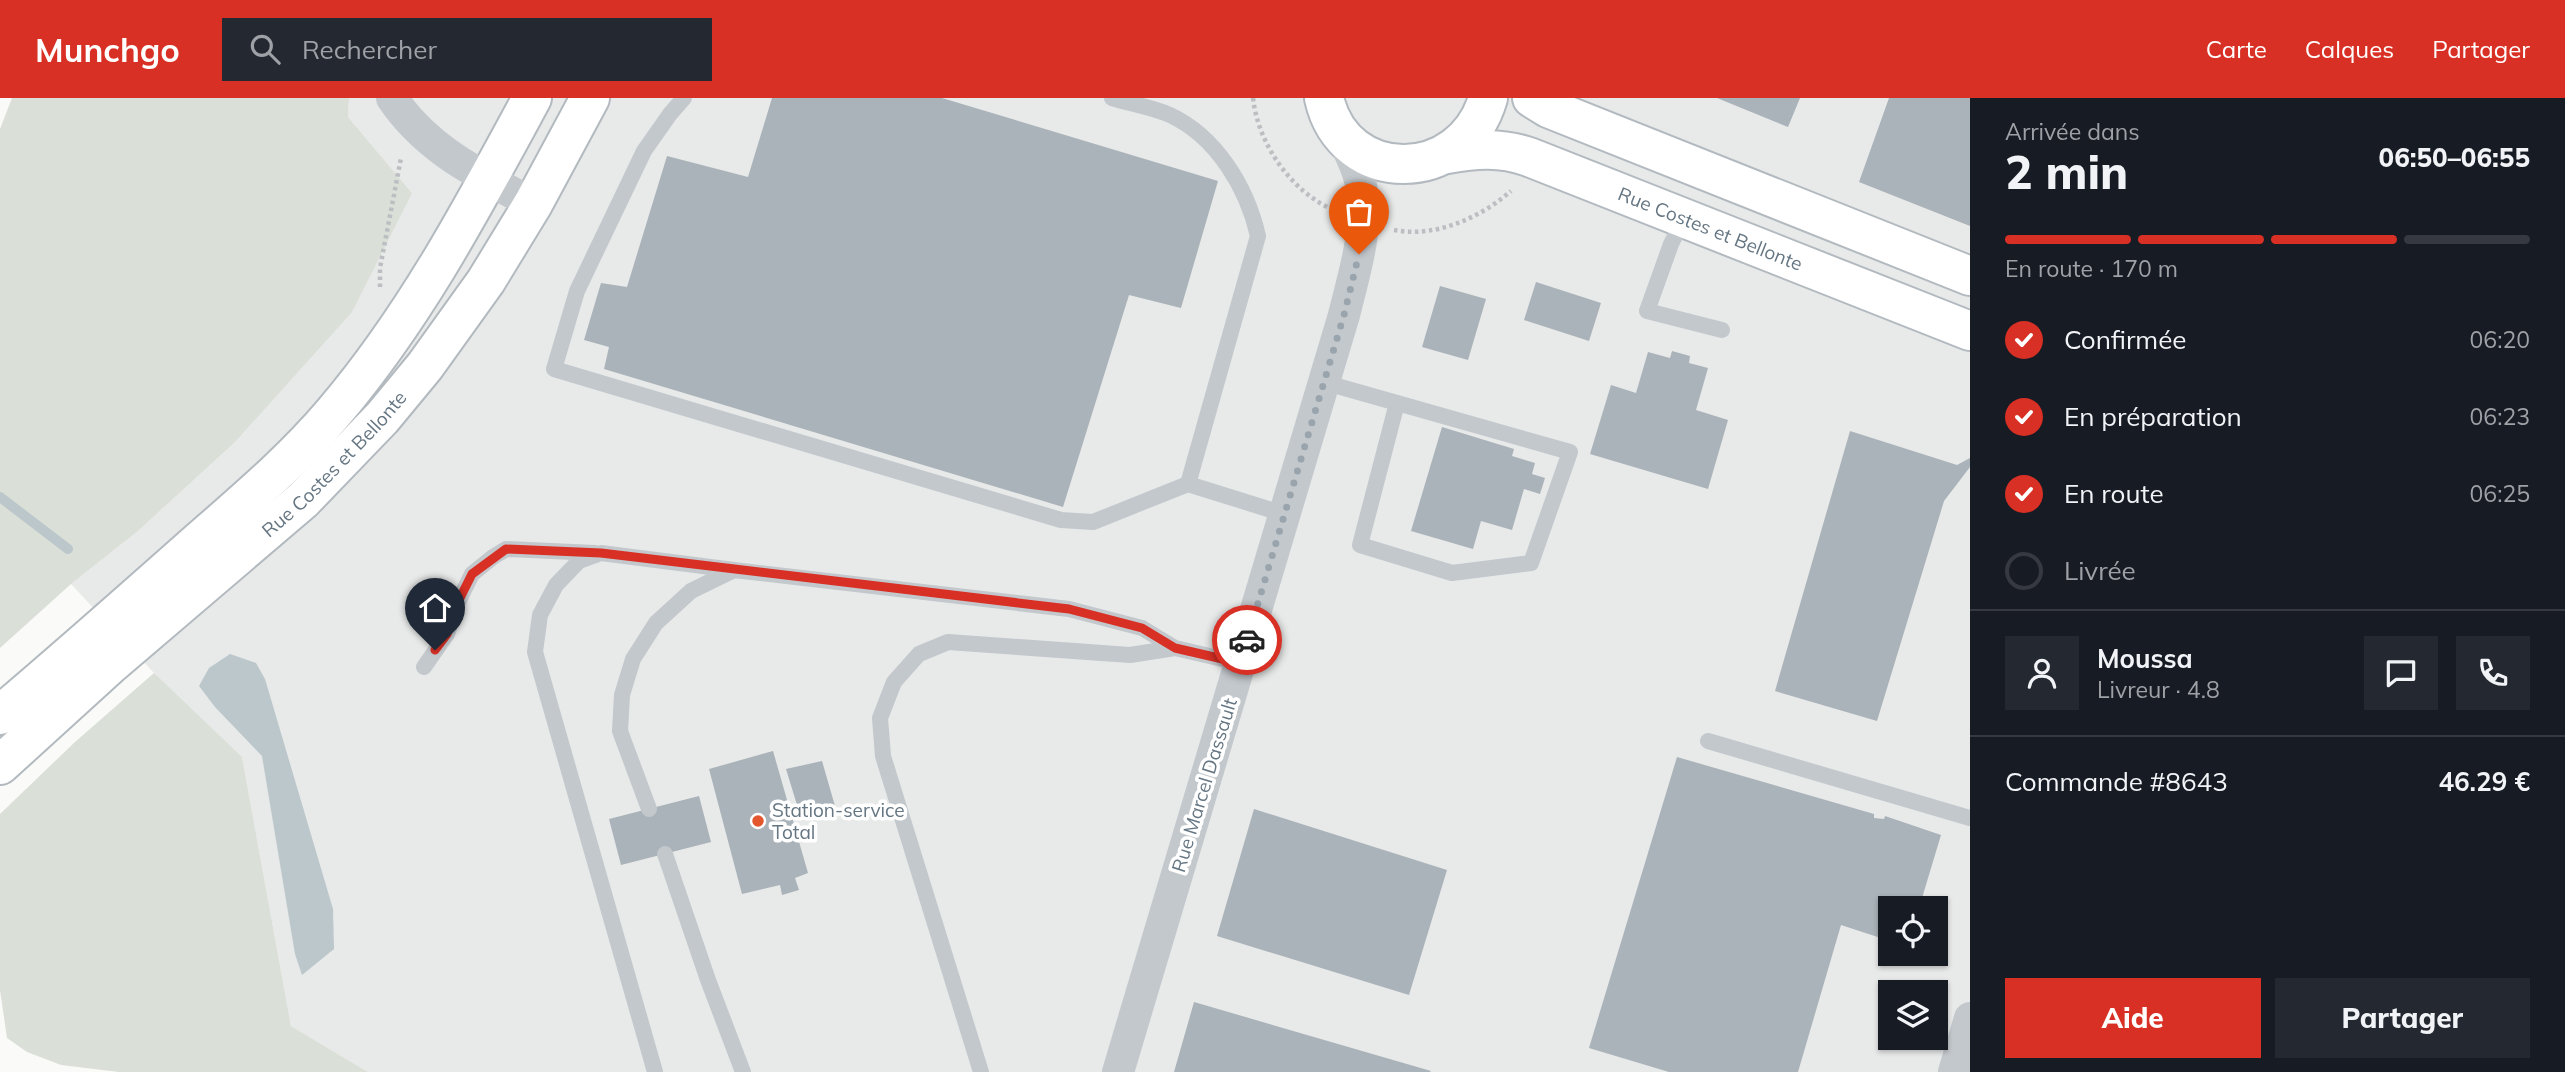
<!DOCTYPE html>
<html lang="fr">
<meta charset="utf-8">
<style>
:root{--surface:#171b24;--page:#242831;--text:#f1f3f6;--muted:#9ea1a6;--line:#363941;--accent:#d93025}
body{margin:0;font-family:Mulish,sans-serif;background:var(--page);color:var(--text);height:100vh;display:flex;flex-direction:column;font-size:26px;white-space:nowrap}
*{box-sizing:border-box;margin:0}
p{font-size:23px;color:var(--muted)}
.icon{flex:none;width:38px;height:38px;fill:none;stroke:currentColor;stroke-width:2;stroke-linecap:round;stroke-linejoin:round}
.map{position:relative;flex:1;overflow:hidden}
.details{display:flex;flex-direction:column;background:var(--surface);width:595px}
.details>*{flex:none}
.fabs{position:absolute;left:1878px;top:798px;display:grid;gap:14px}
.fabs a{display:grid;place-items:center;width:70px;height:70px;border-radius:0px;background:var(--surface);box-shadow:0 2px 5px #0004;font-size:35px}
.pin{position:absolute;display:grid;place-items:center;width:60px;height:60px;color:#fff;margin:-72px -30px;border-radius:50% 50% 50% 0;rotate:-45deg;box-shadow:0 0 7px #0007}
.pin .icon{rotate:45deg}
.courier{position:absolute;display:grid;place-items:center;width:70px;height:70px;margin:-35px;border:5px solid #d93025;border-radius:50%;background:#fff;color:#222;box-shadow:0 2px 9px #0007}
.head em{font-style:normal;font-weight:800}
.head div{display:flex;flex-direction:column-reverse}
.head{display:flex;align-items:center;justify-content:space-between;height:119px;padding:0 35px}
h1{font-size:46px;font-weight:800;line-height:52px}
.bar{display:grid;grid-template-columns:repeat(4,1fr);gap:10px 7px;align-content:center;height:84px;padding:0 35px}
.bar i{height:9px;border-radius:5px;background:var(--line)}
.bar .selected{background:var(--accent)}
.bar p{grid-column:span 4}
.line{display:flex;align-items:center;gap:18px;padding:0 35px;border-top:2px solid var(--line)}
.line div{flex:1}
.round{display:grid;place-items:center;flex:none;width:74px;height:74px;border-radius:0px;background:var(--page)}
ol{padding:0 35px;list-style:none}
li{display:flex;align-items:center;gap:21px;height:77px}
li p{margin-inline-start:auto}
li .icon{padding:7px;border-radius:50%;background:var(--accent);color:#fff;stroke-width:4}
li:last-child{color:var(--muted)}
li i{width:38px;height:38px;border:4px solid var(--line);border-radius:50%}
.primary-button{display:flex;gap:14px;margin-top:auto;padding:14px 35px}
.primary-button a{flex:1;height:80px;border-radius:0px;background:var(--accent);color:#fff;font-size:28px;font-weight:800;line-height:80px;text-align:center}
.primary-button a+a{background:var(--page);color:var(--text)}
header{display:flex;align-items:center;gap:42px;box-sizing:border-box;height:98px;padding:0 35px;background:var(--accent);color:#fff}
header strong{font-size:33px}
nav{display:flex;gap:38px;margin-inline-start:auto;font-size:24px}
.search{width:490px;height:63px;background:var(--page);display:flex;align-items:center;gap:18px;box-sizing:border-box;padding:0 24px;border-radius:0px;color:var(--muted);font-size:26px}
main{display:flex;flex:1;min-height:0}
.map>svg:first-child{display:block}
.built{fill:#e8e9e9;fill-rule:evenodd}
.green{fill:#dadfd7}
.water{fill:#bbc7cb}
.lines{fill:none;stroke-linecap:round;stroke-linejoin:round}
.stream{stroke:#bbc7cb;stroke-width:10}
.building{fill:#aab3b9}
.secondary-casing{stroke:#b3babf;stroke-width:42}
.path{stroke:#bbbfc2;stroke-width:4.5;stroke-dasharray:3.5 3.5;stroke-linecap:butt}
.lane{stroke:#c3c8cc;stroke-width:16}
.street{stroke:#c3c8cc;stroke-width:32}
.secondary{stroke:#fff;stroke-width:38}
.done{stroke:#99a4ac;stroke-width:7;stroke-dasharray:0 12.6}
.route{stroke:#d93025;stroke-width:9}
.poi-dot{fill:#e4572e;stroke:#fff;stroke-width:2.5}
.labels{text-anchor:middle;stroke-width:7;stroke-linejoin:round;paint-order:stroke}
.street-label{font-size:19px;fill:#657683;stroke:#fff}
.poi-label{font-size:19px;fill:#657683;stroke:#fff;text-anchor:start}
</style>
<header>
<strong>Munchgo</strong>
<div class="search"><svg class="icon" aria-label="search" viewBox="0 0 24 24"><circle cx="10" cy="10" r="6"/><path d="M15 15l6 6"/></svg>Rechercher</div>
<nav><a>Carte</a><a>Calques</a><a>Partager</a></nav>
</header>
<main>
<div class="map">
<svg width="1970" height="974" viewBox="0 0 1970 974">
<rect width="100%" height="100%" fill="#fafaf8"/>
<path class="built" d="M349,0H1970V974H368L291,928L242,659L168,590L71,486L138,433L233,346L412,95L348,19ZM1890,810H1936V856H1890ZM1890,894H1936V940H1890Z"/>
<path class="green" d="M12,0H349L348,19L412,95L352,214L233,346L138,433L71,486L0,550V31Z
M154,575L242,659L291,928L368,974H119L61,967L27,954L7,940L0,892V716L75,644Z"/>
<path class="water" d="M230,556L256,565L265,581L333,811L334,851L302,877L295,856L262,658L215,609L199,588L209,570Z"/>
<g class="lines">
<path class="stream" d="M0,399L68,451"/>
</g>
<path class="building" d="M772,0H942L1218,83L1181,210L1129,197L1063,409L604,271L609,249L584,242L601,185L627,189L667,58L748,79Z
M1717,0H1800L1788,29Z
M1889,0H1970V128L1859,84Z
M1536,184L1601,205L1589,243L1524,222Z
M1440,188L1486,201L1468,262L1422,249Z
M1672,253L1690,258L1689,265L1708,270L1696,312L1728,322L1708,391L1590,356L1611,287L1636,295L1648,254L1670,260Z
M1442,329L1514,351L1512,358L1535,365L1532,376L1545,380L1540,396L1524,391L1512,432L1481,423L1473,451L1411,433Z
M1850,333L1957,367L1970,360V369L1944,403L1877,623L1775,593Z
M773,653L808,775L795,780L799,792L782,797L780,787L742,796L709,671Z
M1677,659L1874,716V720L1884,721L1885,718L1941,737L1919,810H1890V843L1841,827L1798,974H1669L1589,950Z
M822,663L835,708L801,720L786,671Z
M699,698L711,744L621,767L609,721Z
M1254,711L1447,772L1409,897L1217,838Z
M1194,904L1431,973L1430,974H1174Z"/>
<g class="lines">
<g class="secondary-casing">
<g id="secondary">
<path d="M1324,0C1344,89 1463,87 1488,0"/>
<path d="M1532,0L1548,10L1970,178"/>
<path id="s1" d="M1447,56C1476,51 1500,49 1529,59L1970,233"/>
<path d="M0,617C64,563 126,508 188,453C239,408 291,365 334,314C415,219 473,109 532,0"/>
<path id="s2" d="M0,667L111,566L303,402L382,320L425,268L486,183L533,106L590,0"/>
</g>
</g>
<path class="path" d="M1253,0C1258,45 1289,90 1329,110
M1394,132C1435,140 1480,120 1511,93
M380,189V170L401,60"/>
<path class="lane" d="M684,0L670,16L644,53L577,193L554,271L1061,422L1093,424L1188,386L1284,416
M1112,0C1131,6 1152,9 1170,17C1217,39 1247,90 1258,138L1188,386
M1684,120L1671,146L1647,213L1722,232
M1323,284L1570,354L1531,465L1452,475L1360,447L1397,305
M424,569L447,536L458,504L472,476L493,459L506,451L595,455
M1708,643L1970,720
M649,711L620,633L622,597L633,561L656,525L691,493L734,472L1069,511L1142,530L1175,550L1240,565
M665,756L708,882L743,974
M655,974L535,554L540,517L556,487L579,463L601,455L734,472
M981,974L883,658L880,620L894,584L919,556L948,544L1130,557L1175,550"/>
<path class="street" d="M392,0C427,52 479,76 533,106
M1118,974L1344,217C1355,172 1370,128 1360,82C1356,66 1348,51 1341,36
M1954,974L1970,920"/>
<use href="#secondary" class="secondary"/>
</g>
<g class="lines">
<path class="done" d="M1247,542L1344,217L1359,156"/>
<path class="route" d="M435,552L447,536L458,504L472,476L506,451L601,455L1069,511L1142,530L1175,550L1240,565L1247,542"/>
</g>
<circle class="poi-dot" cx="758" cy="723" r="7"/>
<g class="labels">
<g class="street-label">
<text dy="7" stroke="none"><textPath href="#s1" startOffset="278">Rue Costes et Bellonte</textPath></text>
<text dy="7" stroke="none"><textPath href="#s2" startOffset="450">Rue Costes et Bellonte</textPath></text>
<text transform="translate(1204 687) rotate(-73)" y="7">Rue Marcel Dassault</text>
</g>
<g class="poi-label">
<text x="772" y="719">Station-service<tspan x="772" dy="22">Total</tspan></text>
</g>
</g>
</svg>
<div class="fabs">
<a><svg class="icon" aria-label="locate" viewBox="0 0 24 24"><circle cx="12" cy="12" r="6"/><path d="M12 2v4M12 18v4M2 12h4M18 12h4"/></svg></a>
<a><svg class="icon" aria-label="layers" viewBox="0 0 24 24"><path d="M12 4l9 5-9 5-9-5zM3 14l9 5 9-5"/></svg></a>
</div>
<div class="pin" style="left:1359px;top:156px;background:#ea580c"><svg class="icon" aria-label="bag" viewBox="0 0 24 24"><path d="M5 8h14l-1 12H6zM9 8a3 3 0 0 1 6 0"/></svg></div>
<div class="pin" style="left:435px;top:552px;background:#1f2937"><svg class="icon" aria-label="home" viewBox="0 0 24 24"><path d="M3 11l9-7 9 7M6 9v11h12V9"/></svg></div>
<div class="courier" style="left:1247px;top:542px"><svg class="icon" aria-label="car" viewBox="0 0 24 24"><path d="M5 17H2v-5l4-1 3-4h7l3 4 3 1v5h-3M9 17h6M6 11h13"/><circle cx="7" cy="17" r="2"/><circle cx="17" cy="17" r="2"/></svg></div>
</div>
<section class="details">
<div class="head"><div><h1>2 min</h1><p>Arrivée dans</p></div><em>06:50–06:55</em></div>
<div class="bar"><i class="selected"></i><i class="selected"></i><i class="selected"></i><i></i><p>En route · 170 m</p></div>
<ol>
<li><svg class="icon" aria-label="check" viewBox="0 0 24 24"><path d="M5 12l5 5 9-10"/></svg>Confirmée<p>06:20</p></li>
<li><svg class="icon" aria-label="check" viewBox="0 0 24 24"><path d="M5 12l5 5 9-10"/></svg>En préparation<p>06:23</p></li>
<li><svg class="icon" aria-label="check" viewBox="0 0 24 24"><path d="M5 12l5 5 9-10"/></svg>En route<p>06:25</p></li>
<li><i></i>Livrée</li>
</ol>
<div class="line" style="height:126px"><a class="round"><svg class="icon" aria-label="person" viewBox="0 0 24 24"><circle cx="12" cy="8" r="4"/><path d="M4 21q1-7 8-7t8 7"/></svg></a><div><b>Moussa</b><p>Livreur · 4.8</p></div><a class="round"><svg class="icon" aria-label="chat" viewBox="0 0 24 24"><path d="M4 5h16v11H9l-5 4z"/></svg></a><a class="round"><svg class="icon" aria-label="phone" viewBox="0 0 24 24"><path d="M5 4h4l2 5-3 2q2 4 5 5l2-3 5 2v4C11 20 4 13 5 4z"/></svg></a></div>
<div class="line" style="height:91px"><div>Commande #8643</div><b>46.29 €</b></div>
<div class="primary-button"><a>Aide</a><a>Partager</a></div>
</section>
</main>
